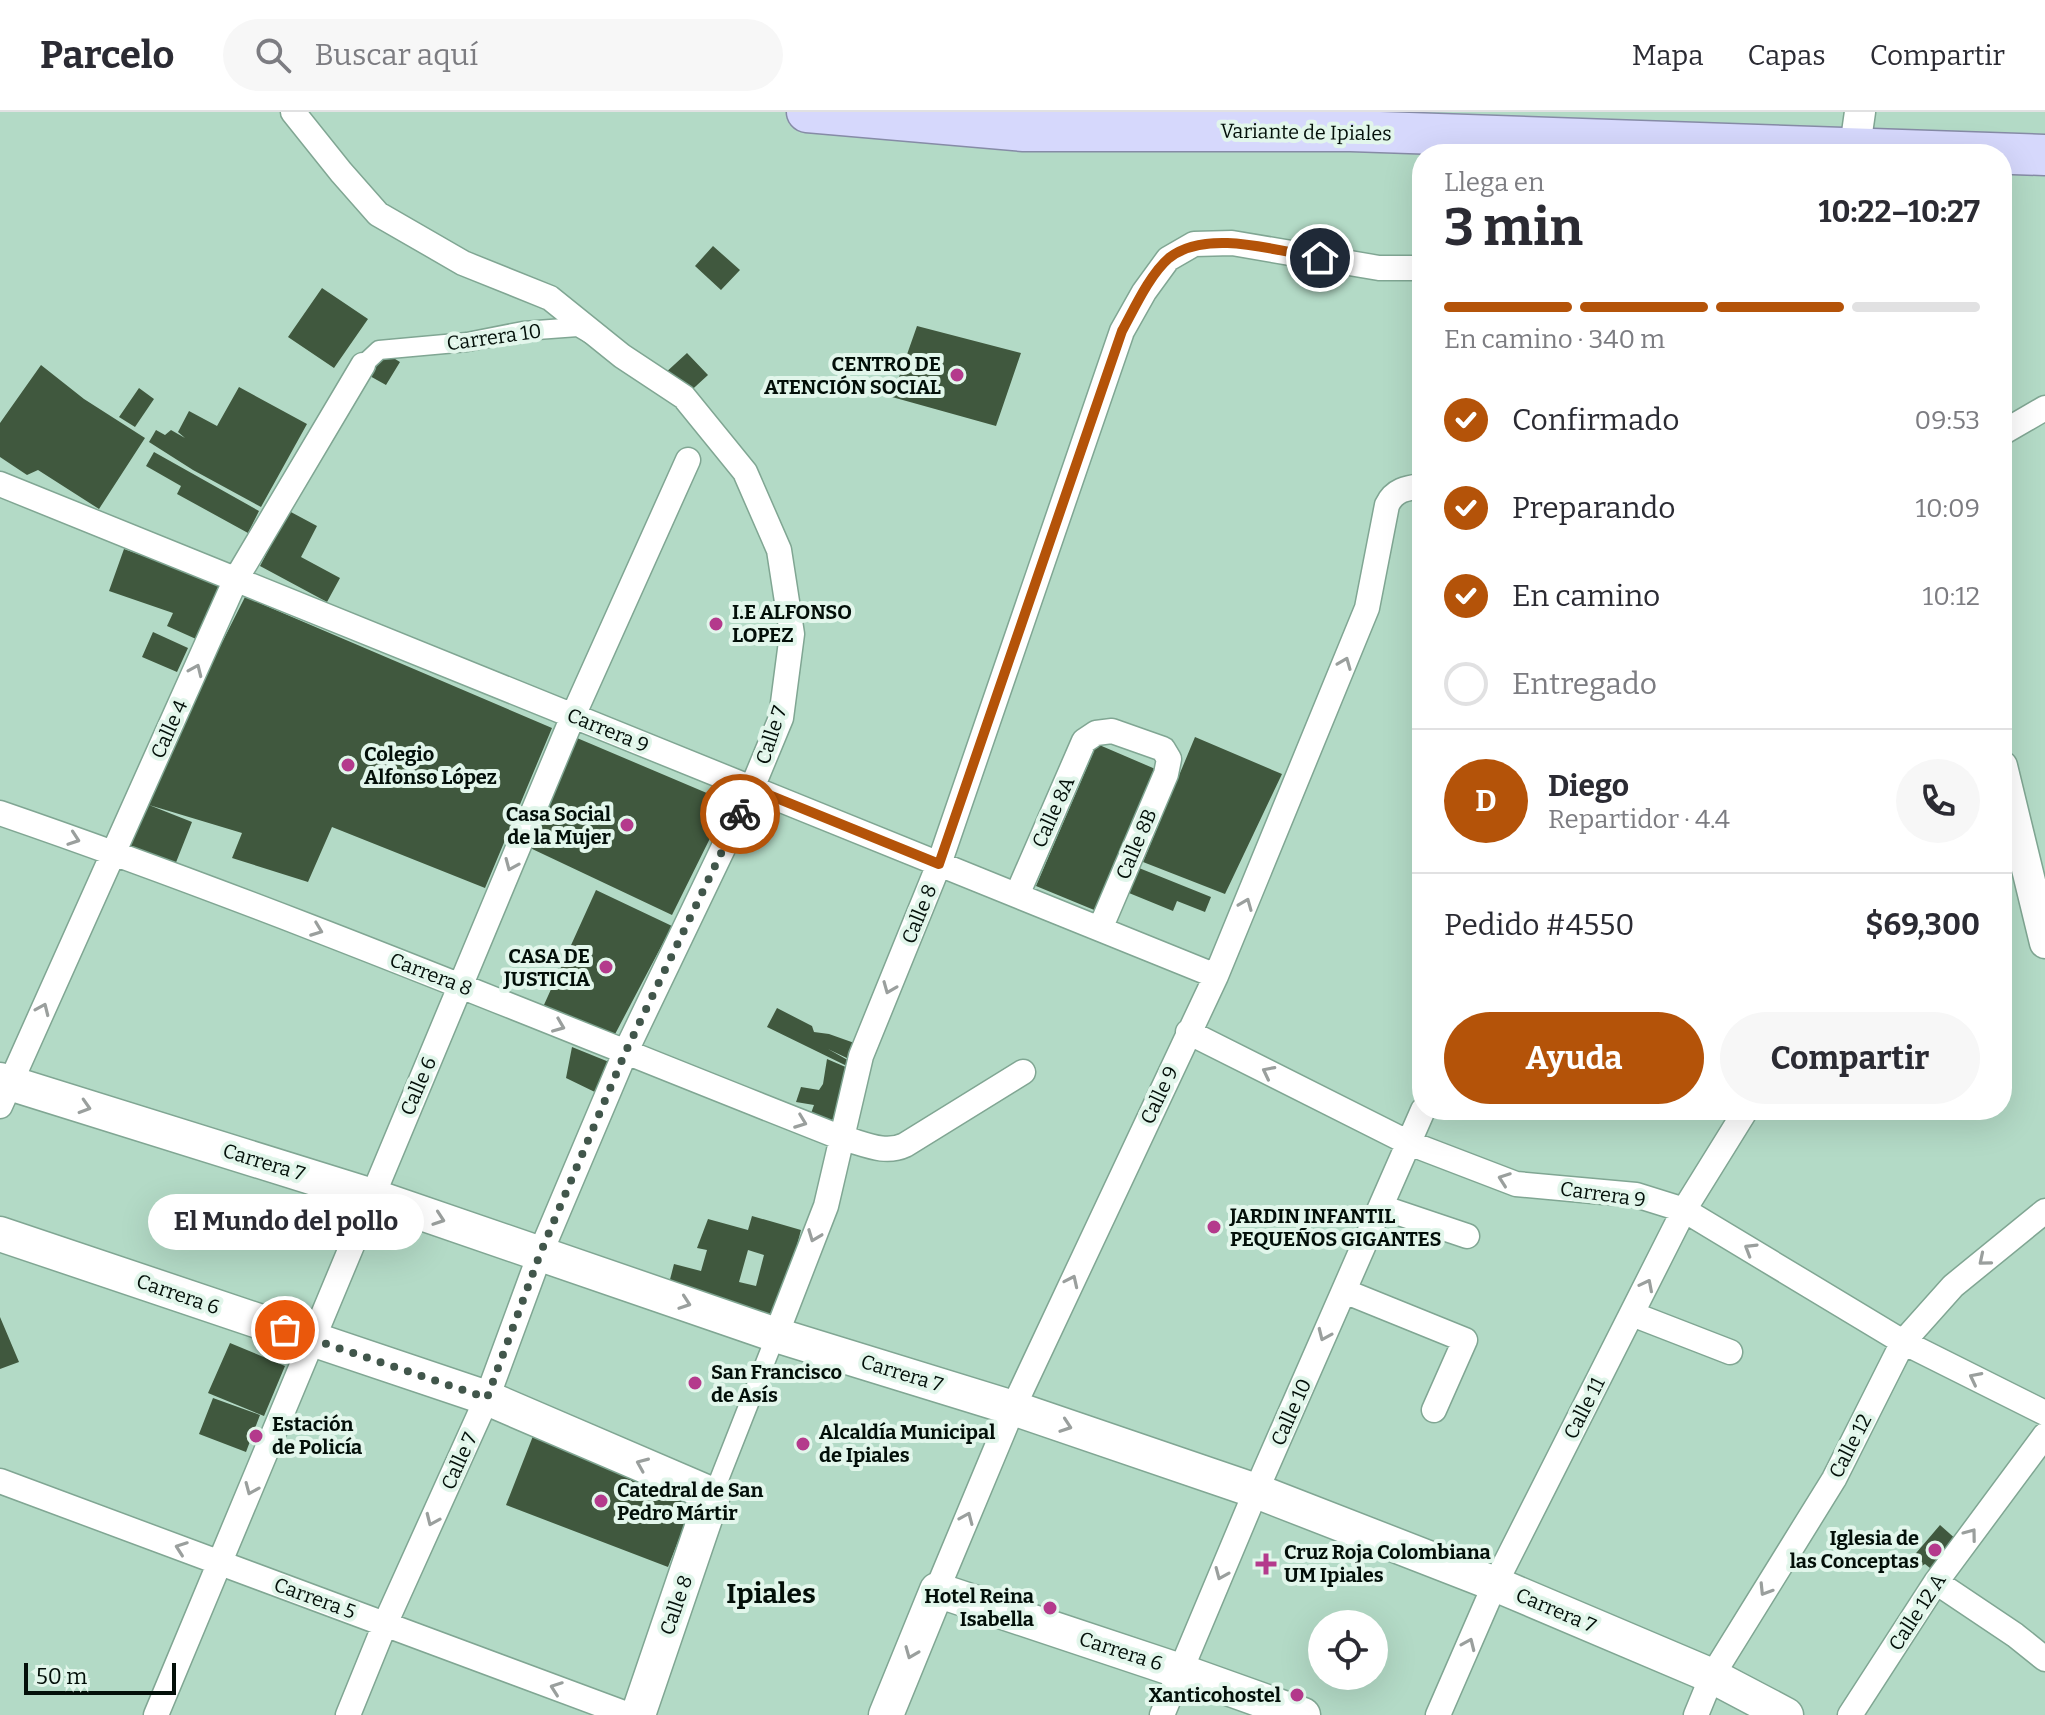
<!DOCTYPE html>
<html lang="es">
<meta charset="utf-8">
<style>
:root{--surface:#fff;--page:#f7f7f7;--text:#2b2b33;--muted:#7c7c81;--line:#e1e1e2;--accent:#b45309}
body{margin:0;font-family:Bitter,serif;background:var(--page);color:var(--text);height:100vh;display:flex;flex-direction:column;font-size:30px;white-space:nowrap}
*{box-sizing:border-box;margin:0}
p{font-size:26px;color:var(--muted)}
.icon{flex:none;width:44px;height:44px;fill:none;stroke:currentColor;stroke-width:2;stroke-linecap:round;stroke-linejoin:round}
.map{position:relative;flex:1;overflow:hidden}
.drawer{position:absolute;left:1412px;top:32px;width:600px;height:976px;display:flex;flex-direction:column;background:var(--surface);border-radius:32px;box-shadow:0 8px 32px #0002}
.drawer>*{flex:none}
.fabs{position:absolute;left:1308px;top:1498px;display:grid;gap:16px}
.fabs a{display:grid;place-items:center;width:80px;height:80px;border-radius:50%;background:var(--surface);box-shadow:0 8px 32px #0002;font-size:40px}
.scale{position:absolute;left:24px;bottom:20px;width:152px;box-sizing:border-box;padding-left:8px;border:4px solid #030f09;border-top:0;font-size:22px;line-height:28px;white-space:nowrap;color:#030f09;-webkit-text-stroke:6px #e2f6eb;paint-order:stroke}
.pin{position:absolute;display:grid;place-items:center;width:68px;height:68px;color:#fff;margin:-34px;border:4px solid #fff;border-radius:50%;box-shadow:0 2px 8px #0007}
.courier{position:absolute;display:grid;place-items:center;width:80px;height:80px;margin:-40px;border:6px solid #b45309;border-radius:50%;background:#fff;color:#222;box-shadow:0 2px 10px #0007}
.bubble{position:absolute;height:56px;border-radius:28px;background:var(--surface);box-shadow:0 8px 32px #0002;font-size:26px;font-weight:700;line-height:56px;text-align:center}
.headline em{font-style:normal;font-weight:700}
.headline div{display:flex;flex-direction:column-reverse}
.headline{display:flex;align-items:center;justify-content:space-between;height:136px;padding:0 32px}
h1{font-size:52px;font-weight:700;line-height:60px}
.bar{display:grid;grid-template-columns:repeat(4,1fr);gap:12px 8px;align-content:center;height:96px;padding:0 32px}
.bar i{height:10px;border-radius:6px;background:var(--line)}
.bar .current{background:var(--accent)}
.bar p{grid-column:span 4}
.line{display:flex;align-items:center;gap:20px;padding:0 32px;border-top:2px solid var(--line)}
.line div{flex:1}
.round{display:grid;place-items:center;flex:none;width:84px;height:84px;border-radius:42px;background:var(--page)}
ol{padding:0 32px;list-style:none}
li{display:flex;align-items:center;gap:24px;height:88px}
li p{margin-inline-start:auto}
li .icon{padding:8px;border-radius:50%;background:var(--accent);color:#fff;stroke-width:4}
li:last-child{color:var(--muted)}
li i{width:44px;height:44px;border:4px solid var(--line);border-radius:50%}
.cta{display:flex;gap:16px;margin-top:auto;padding:16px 32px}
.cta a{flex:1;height:92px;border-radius:48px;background:var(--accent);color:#fff;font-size:32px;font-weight:700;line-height:92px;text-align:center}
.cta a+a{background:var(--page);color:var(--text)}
header{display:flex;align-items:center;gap:48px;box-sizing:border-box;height:112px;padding:0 40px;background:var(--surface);border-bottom:2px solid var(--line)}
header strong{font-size:38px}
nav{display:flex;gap:44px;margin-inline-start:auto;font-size:28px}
.search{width:560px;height:72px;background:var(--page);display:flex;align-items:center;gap:20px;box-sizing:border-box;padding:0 28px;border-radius:44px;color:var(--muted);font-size:30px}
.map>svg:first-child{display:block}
.building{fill:#40583e;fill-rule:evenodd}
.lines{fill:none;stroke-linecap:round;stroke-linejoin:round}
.pedestrian-casing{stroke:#80a693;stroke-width:21}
.minor-casing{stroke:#80a693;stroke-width:27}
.tertiary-casing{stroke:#80a693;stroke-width:33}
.secondary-casing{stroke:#80a693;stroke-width:37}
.trunk-casing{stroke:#868ba6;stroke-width:43}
.pedestrian{stroke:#fff;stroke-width:18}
.minor{stroke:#fff;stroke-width:24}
.tertiary{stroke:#fff;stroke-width:30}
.secondary{stroke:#fff;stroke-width:34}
.trunk{stroke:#d6d8fc;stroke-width:40}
.oneway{stroke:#9a9f9d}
.done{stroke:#41564b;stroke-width:8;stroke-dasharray:0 14.4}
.route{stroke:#b45309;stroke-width:10}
.poi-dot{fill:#b43a8c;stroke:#e2f6eb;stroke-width:3}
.labels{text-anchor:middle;stroke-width:8;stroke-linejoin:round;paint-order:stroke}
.street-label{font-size:20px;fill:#030f09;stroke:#e2f6eb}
.poi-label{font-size:20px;font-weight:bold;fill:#030f09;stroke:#e2f6eb;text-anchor:start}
.district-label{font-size:28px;font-weight:bold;fill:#030f09;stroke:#e2f6eb}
</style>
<header>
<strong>Parcelo</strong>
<div class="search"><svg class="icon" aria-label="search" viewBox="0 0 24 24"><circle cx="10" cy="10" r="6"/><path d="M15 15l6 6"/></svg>Buscar aquí</div>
<nav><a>Mapa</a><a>Capas</a><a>Compartir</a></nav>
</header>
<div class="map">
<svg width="2045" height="1603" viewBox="0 0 2045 1603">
<rect width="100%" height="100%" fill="#b3dac6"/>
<path class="building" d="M713,134L740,158L721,178L695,154Z
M322,176L368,207L334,256L288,225Z
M917,214L1021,241L996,314L892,285Z
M382,239L400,250L386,273L368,263Z
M687,241L708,263L684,285L663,263Z
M41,253L84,287L145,326L99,397L38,358L27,363L0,345V311Z
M239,275L307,312L261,395L193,358L149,330L156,318L165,323L171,318L185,326L178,320L189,299L217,314Z
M139,276L154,287L135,315L119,305Z
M154,340L259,399L248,421L177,382L181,374L146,354Z
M289,399L317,414L301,445L340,466L327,490L260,454Z
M124,437L221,472L196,527L167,514L173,501L109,479Z
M245,485L552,616L485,776L332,715L308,770L232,746L242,721L149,693L192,710L173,758L123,740L142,689Z
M153,520L188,536L177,560L142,545Z
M1195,625L1282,662L1225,782L1143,750Z
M577,626L728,690L672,803L528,735Z
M1097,632L1160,659L1099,800L1036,774Z
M1139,756L1211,785L1205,800L1177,789L1173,799L1129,781Z
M596,778L672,814L613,926L543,895Z
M777,896L812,914L814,920L829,922L860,933L853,949L828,937L853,951L851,956L767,915Z
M572,935L614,952L601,983L566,966Z
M827,947L855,959L841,1013L810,1004L814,993L796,990L801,975L819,978L823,972Z
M752,1104L801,1118L776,1212L666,1183L674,1152L701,1159L707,1138L697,1136L708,1107L748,1118ZM748,1138L764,1143L756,1174L739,1170Z
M0,1205L19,1250L0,1257Z
M230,1231L285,1254L264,1304L208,1281Z
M213,1286L260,1303L246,1340L199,1322Z
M533,1324L695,1386L668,1455L506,1393Z
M1940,1413L1958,1429L1935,1460L1925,1452L1920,1455L1911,1447Z"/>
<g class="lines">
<g class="pedestrian-casing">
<path id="pedestrian" d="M363,253L379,238L467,230L523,219L578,215L590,222
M713,1383L776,1223"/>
</g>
<g class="minor-casing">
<path id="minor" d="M293,0L341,60L378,102L463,151L550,186L622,244L684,285L745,360L779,438L792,522L781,606L752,676L625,941L540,1142L487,1286L385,1512L348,1603
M2002,321L2045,296
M0,372L1216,864
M0,701C285,799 562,916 842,1026C863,1031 884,1043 905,1033L1023,960
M1017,783L1084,629L1096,621L1112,619L1163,637L1169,647L1166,662L1100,817
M1188,920L1409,1031L1516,1072L1636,1083L1684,1098L1903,1230L2045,1301
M0,994L236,467L363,253
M1381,1095L1467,1124
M1344,1179L1465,1228L1434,1298
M1632,1202L1730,1240
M776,1223L826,1094L861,944L939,752L1122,219L1144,180L1168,147L1194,132L1232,131L1379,156H1422
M0,1369L629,1603
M1936,1470L2015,1523L2045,1547
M937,1478L1013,1296L1216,864L1367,496L1387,393C1394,378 1406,376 1422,374
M156,1603L573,604L688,348
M1162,1603L1256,1379L1423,998
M1438,1603L1495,1472L1684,1098L1746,998
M1696,1603L1712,1564L1834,1367L1903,1230L1953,1174L2045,1099
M1850,1603L1936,1470L2045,1323"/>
</g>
<g class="tertiary-casing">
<path id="tertiary" d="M1854,42L1860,0
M2002,654L2045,831"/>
</g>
<g class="secondary-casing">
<path id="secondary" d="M0,968L372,1084L776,1223L1013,1296L1256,1379L1495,1472L1712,1564L1786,1603
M0,1122L487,1286L713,1383L638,1603
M886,1603L937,1478L1180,1559L1303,1603"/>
</g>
<g class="trunk-casing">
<path id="trunk" d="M807,0L1024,19H1351L2045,43"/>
</g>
<use href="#pedestrian" class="pedestrian"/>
<use href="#minor" class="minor"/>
<use href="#tertiary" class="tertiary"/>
<use href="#secondary" class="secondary"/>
<use href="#trunk" class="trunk"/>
</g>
<defs><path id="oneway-chevron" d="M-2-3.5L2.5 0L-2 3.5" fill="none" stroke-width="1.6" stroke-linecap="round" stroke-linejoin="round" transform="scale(2)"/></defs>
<g class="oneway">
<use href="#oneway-chevron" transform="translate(1345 551) rotate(-68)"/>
<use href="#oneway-chevron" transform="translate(196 558) rotate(-66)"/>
<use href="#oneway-chevron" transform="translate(74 727) rotate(19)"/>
<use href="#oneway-chevron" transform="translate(511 753) rotate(113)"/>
<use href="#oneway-chevron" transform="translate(1246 792) rotate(-68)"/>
<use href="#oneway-chevron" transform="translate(317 818) rotate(21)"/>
<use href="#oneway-chevron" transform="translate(889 876) rotate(112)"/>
<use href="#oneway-chevron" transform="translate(43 897) rotate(-66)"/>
<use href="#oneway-chevron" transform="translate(559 914) rotate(22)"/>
<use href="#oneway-chevron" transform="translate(1268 960) rotate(-153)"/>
<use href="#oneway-chevron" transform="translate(85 995) rotate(17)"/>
<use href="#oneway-chevron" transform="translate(801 1010) rotate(21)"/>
<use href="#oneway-chevron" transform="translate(1504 1067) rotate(-160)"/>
<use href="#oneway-chevron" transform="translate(439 1107) rotate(19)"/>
<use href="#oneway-chevron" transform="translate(814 1124) rotate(111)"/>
<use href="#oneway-chevron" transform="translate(1750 1137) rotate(-149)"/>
<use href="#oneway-chevron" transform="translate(1984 1148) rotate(140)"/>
<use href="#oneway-chevron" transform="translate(1072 1169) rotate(-65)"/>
<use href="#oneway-chevron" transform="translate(1647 1173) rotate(-63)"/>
<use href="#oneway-chevron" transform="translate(685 1191) rotate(19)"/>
<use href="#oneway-chevron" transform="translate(1324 1223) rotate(114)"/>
<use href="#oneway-chevron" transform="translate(1975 1266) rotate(-153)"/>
<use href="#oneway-chevron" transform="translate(1066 1314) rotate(19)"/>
<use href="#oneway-chevron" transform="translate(642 1352) rotate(-157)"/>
<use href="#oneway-chevron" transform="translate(251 1377) rotate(113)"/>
<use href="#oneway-chevron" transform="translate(967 1406) rotate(-67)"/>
<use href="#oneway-chevron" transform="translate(432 1408) rotate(114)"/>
<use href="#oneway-chevron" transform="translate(1971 1422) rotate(-53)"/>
<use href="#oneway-chevron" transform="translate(181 1436) rotate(-160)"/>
<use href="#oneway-chevron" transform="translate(1221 1462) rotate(113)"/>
<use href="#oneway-chevron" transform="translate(1765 1478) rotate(122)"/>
<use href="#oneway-chevron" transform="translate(1469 1532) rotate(-66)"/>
<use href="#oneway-chevron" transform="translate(911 1541) rotate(112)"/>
<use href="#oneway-chevron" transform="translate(556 1576) rotate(-160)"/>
</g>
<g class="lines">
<path class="done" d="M285,1218L487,1286L540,1142L625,941L740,702"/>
<path class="route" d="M740,702L752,676L939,752L1122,219C1134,197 1150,162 1169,146C1207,116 1277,139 1320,146"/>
</g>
<g class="poi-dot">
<circle cx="957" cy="263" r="8"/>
<circle cx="716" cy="512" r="8"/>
<circle cx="348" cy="653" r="8"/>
<circle cx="627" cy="713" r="8"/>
<circle cx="606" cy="855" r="8"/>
<circle cx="1214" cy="1115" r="8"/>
<circle cx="695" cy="1271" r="8"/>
<circle cx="256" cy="1324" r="8"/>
<circle cx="803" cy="1332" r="8"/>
<circle cx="601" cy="1389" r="8"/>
<circle cx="1935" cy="1438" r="8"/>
<path d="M1262 1440h8v8h8v8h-8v8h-8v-8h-8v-8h8z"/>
<circle cx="1050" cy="1496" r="8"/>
<circle cx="1297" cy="1583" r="8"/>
</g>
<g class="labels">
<g class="street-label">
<text transform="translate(1306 20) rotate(1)" y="7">Variante de Ipiales</text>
<text transform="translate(494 225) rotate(-8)" y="7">Carrera 10</text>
<text transform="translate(169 617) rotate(-66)" y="7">Calle 4</text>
<text transform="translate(608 618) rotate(22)" y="7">Carrera 9</text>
<text transform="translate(771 623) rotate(-72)" y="7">Calle 7</text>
<text transform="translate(1053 700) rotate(-66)" y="7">Calle 8A</text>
<text transform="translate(1136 732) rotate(-67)" y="7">Calle 8B</text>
<text transform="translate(919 802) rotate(-68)" y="7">Calle 8</text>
<text transform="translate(431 862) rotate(21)" y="7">Carrera 8</text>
<text transform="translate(418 974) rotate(-67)" y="7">Calle 6</text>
<text transform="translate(1159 983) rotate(-65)" y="7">Calle 9</text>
<text transform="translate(264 1050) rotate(17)" y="7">Carrera 7</text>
<text transform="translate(1603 1082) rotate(8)" y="7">Carrera 9</text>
<text transform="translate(178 1182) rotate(19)" y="7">Carrera 6</text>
<text transform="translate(902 1261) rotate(17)" y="7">Carrera 7</text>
<text transform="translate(1584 1296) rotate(-63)" y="7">Calle 11</text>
<text transform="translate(1291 1300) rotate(-66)" y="7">Calle 10</text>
<text transform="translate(1850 1334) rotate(-63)" y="7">Calle 12</text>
<text transform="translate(459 1349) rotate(-66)" y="7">Calle 7</text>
<text transform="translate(315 1486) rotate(20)" y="7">Carrera 5</text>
<text transform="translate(676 1493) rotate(-71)" y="7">Calle 8</text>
<text transform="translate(1556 1498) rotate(23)" y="7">Carrera 7</text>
<text transform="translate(1917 1500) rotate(-57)" y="7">Calle 12 A</text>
<text transform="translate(1121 1539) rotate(18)" y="7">Carrera 6</text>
</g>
<g class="poi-label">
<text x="941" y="259" text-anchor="end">CENTRO DE<tspan x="941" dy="23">ATENCIÓN SOCIAL</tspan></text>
<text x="732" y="507">I.E ALFONSO<tspan x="732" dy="23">LOPEZ</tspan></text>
<text x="364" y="649">Colegio<tspan x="364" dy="23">Alfonso López</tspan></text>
<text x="611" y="709" text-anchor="end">Casa Social<tspan x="611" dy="23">de la Mujer</tspan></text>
<text x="590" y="851" text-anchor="end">CASA DE<tspan x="590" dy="23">JUSTICIA</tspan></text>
<text x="1230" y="1111">JARDIN INFANTIL<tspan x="1230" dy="23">PEQUEÑOS GIGANTES</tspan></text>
<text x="711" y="1267">San Francisco<tspan x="711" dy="23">de Asís</tspan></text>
<text x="272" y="1319">Estación<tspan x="272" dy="23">de Policía</tspan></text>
<text x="819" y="1327">Alcaldía Municipal<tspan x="819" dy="23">de Ipiales</tspan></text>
<text x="617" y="1385">Catedral de San<tspan x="617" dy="23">Pedro Mártir</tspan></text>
<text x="1919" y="1433" text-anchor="end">Iglesia de<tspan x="1919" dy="23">las Conceptas</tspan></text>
<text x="1284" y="1447">Cruz Roja Colombiana<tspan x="1284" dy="23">UM Ipiales</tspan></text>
<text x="1034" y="1491" text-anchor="end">Hotel Reina<tspan x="1034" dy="23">Isabella</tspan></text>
<text x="1281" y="1590" text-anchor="end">Xanticohostel</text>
</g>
<g class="district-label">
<text x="771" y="1491">Ipiales</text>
</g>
</g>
</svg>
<div class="fabs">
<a><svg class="icon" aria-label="locate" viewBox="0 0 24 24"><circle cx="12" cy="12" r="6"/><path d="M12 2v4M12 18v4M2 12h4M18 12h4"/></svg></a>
</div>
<div class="scale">50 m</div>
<div class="pin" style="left:285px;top:1218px;background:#ea580c"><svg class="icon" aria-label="bag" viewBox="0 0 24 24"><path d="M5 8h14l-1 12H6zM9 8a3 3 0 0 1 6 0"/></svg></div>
<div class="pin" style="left:1320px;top:146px;background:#1f2937"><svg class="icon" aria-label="home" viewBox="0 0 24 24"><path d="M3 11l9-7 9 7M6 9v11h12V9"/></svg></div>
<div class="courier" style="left:740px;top:702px"><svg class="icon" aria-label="bike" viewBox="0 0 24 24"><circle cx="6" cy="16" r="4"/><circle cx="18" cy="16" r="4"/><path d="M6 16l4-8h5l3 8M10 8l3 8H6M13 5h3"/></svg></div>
<div class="bubble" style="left:148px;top:1082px;width:276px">El Mundo del pollo</div>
<section class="drawer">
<div class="headline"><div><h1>3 min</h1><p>Llega en</p></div><em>10:22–10:27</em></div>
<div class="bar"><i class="current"></i><i class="current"></i><i class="current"></i><i></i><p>En camino · 340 m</p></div>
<ol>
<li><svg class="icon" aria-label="check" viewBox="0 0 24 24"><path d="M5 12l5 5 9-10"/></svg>Confirmado<p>09:53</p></li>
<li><svg class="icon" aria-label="check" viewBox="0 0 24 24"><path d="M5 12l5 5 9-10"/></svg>Preparando<p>10:09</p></li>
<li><svg class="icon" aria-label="check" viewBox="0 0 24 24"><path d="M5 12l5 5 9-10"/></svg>En camino<p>10:12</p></li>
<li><i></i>Entregado</li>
</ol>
<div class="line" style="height:144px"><b class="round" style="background:var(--accent);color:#fff">D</b><div><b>Diego</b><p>Repartidor · 4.4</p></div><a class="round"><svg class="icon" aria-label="phone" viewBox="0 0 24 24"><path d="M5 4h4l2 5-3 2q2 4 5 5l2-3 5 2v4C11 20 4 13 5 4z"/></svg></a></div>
<div class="line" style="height:104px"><div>Pedido #4550</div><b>$69,300</b></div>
<div class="cta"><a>Ayuda</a><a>Compartir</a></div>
</section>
</div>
